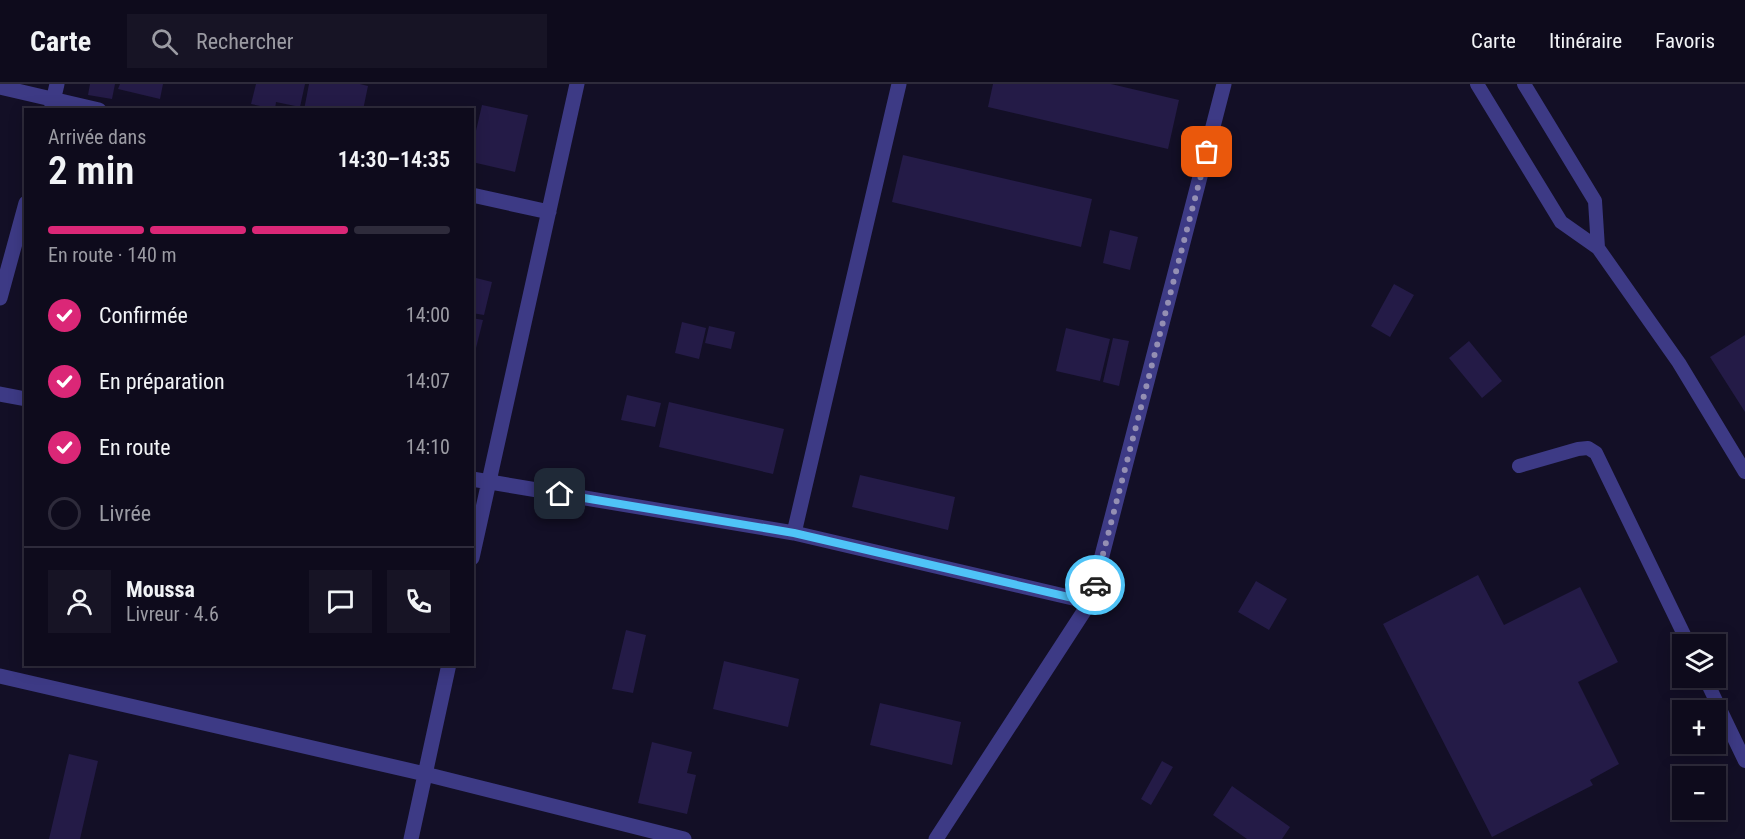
<!DOCTYPE html>
<html lang="fr">
<meta charset="utf-8">
<style>
:root{--surface:#0e0b1c;--page:#171425;--text:#f1f3f6;--muted:#9b9ba3;--line:#2e2b3b;--accent:#db2777}
body{margin:0;font-family:"Roboto Condensed",sans-serif;background:var(--page);color:var(--text);height:100vh;display:flex;flex-direction:column;font-size:22px;white-space:nowrap}
*{box-sizing:border-box;margin:0}
p{font-size:20px;color:var(--muted)}
.icon{flex:none;width:33px;height:33px;fill:none;stroke:currentColor;stroke-width:2;stroke-linecap:round;stroke-linejoin:round}
.map{position:relative;flex:1;overflow:hidden}
.details{position:absolute;left:24px;top:24px;width:450px;height:558px;display:flex;flex-direction:column;background:var(--surface);border-radius:0px;box-shadow:0 3px 15px #0003,0 0 0 2px var(--line)}
.details>*{flex:none}
.buttons{position:absolute;left:1672px;top:550px;display:grid;gap:12px}
.buttons a{display:grid;place-items:center;width:54px;height:54px;border-radius:0px;background:var(--surface);box-shadow:0 3px 15px #0003,0 0 0 2px var(--line);font-size:30px}
.pin{position:absolute;display:grid;place-items:center;width:51px;height:51px;color:#fff;margin:-26px;border-radius:12px;box-shadow:0 3px 9px #0006}
.courier{position:absolute;display:grid;place-items:center;width:60px;height:60px;margin:-30px;border:4px solid #4fc3f7;border-radius:50%;background:#fff;color:#222;box-shadow:0 2px 8px #0007}
.head em{font-style:normal;font-weight:600}
.head div{display:flex;flex-direction:column-reverse}
.head{display:flex;align-items:center;justify-content:space-between;height:102px;padding:0 24px}
h1{font-size:39px;font-weight:600;line-height:45px}
.bar{display:grid;grid-template-columns:repeat(4,1fr);gap:9px 6px;align-content:center;height:72px;padding:0 24px}
.bar i{height:8px;border-radius:4px;background:var(--line)}
.bar .active{background:var(--accent)}
.bar p{grid-column:span 4}
.line{display:flex;align-items:center;gap:15px;padding:0 24px;border-top:2px solid var(--line)}
.line div{flex:1}
.round{display:grid;place-items:center;flex:none;width:63px;height:63px;border-radius:0px;background:var(--page)}
ol{padding:0 24px;list-style:none}
li{display:flex;align-items:center;gap:18px;height:66px}
li p{margin-inline-start:auto}
li .icon{padding:6px;border-radius:50%;background:var(--accent);color:#fff;stroke-width:4}
li:last-child{color:var(--muted)}
li i{width:33px;height:33px;border:3px solid var(--line);border-radius:50%}
header{display:flex;align-items:center;gap:36px;box-sizing:border-box;height:84px;padding:0 30px;background:var(--surface);border-bottom:2px solid var(--line)}
header strong{font-size:28px}
nav{display:flex;gap:33px;margin-inline-start:auto;font-size:21px}
.search{width:420px;height:54px;background:var(--page);display:flex;align-items:center;gap:15px;box-sizing:border-box;padding:0 21px;border-radius:0px;color:var(--muted);font-size:22px}
.map>svg:first-child{display:block}
.building{fill:#241b47}
.lines{fill:none;stroke-linecap:round;stroke-linejoin:round}
.service{stroke:#3d3a85;stroke-width:14}
.minor{stroke:#3d3a85;stroke-width:15}
.done{stroke:#948fb3;stroke-width:6;stroke-dasharray:0 10.8}
.route{stroke:#4fc3f7;stroke-width:8}
</style>
<header>
<strong>Carte</strong>
<div class="search"><svg class="icon" aria-label="search" viewBox="0 0 24 24"><circle cx="10" cy="10" r="6"/><path d="M15 15l6 6"/></svg>Rechercher</div>
<nav><a>Carte</a><a>Itinéraire</a><a>Favoris</a></nav>
</header>
<div class="map">
<svg width="1745" height="755" viewBox="0 0 1745 755">
<rect width="100%" height="100%" fill="#130f26"/>
<path class="building" d="M90,0H115L112,15L88,11Z
M120,0H163L160,15L118,5Z
M256,0H305L300,23L276,18L275,25L251,20Z
M309,0H360L368,2L363,26H304Z
M993,0H1111L1179,16L1168,65L988,23Z
M482,21L528,31L515,88L472,78V64Z
M903,71L1092,115L1081,163L892,118Z
M1110,146L1138,153L1130,186L1103,179Z
M472,193L492,198L484,231L472,229Z
M1394,200L1414,211L1390,253L1371,242Z
M472,234L483,236L473,276H472Z
M682,238L706,244L699,275L675,269Z
M709,242L735,248L731,265L705,259Z
M1066,244L1110,255L1100,297L1056,287Z
M1745,251V328L1710,273Z
M1113,254L1129,257L1119,302L1103,298Z
M1469,257L1502,297L1482,314L1449,274Z
M627,311L661,319L655,343L621,336Z
M669,318L784,345L773,390L659,363Z
M860,391L955,413L948,446L852,423Z
M1478,491L1504,541L1580,503L1618,578L1578,598L1619,680L1590,696L1593,701L1492,753L1383,540Z
M1256,497L1287,515L1269,546L1238,528Z
M626,546L646,551L633,609L612,605Z
M724,577L799,595L788,643L713,625Z
M880,619L961,638L952,681L870,661Z
M652,658L692,668L687,689L696,691L687,730L638,719Z
M69,670L98,677L80,755H49Z
M1162,677L1173,683L1151,721L1141,715Z
M1232,702L1290,743L1282,755H1247L1213,731Z"/>
<g class="lines">
<path class="service" d="M1477,0L1561,138L1598,164L1679,279L1745,388
M1524,0L1595,117L1598,164
M1519,382L1578,365L1588,364L1596,369L1689,561
M1705,594L1745,677"/>
<path class="minor" d="M0,3L99,26
M51,26L57,0
M472,111L549,128
M0,214L26,119
M0,310L26,315
M472,395L794,449L1090,518
M794,449L899,0
M472,474L577,0
M0,592L425,690L684,755
M411,755L449,580
M936,755L1090,518L1224,0"/>
</g>
<g class="lines">
<path class="done" d="M1095,501L1207,68"/>
<path class="route" d="M560,410L794,449L1090,518L1095,501"/>
</g>
</svg>
<div class="buttons">
<a><svg class="icon" aria-label="layers" viewBox="0 0 24 24"><path d="M12 4l9 5-9 5-9-5zM3 14l9 5 9-5"/></svg></a>
<a>+</a>
<a>−</a>
</div>
<div class="pin" style="left:1207px;top:68px;background:#ea580c"><svg class="icon" aria-label="bag" viewBox="0 0 24 24"><path d="M5 8h14l-1 12H6zM9 8a3 3 0 0 1 6 0"/></svg></div>
<div class="pin" style="left:560px;top:410px;background:#1f2937"><svg class="icon" aria-label="home" viewBox="0 0 24 24"><path d="M3 11l9-7 9 7M6 9v11h12V9"/></svg></div>
<div class="courier" style="left:1095px;top:501px"><svg class="icon" aria-label="car" viewBox="0 0 24 24"><path d="M5 17H2v-5l4-1 3-4h7l3 4 3 1v5h-3M9 17h6M6 11h13"/><circle cx="7" cy="17" r="2"/><circle cx="17" cy="17" r="2"/></svg></div>
<section class="details">
<div class="head"><div><h1>2 min</h1><p>Arrivée dans</p></div><em>14:30–14:35</em></div>
<div class="bar"><i class="active"></i><i class="active"></i><i class="active"></i><i></i><p>En route · 140 m</p></div>
<ol>
<li><svg class="icon" aria-label="check" viewBox="0 0 24 24"><path d="M5 12l5 5 9-10"/></svg>Confirmée<p>14:00</p></li>
<li><svg class="icon" aria-label="check" viewBox="0 0 24 24"><path d="M5 12l5 5 9-10"/></svg>En préparation<p>14:07</p></li>
<li><svg class="icon" aria-label="check" viewBox="0 0 24 24"><path d="M5 12l5 5 9-10"/></svg>En route<p>14:10</p></li>
<li><i></i>Livrée</li>
</ol>
<div class="line" style="height:108px"><a class="round"><svg class="icon" aria-label="person" viewBox="0 0 24 24"><circle cx="12" cy="8" r="4"/><path d="M4 21q1-7 8-7t8 7"/></svg></a><div><b>Moussa</b><p>Livreur · 4.6</p></div><a class="round"><svg class="icon" aria-label="chat" viewBox="0 0 24 24"><path d="M4 5h16v11H9l-5 4z"/></svg></a><a class="round"><svg class="icon" aria-label="phone" viewBox="0 0 24 24"><path d="M5 4h4l2 5-3 2q2 4 5 5l2-3 5 2v4C11 20 4 13 5 4z"/></svg></a></div>
</section>
</div>
